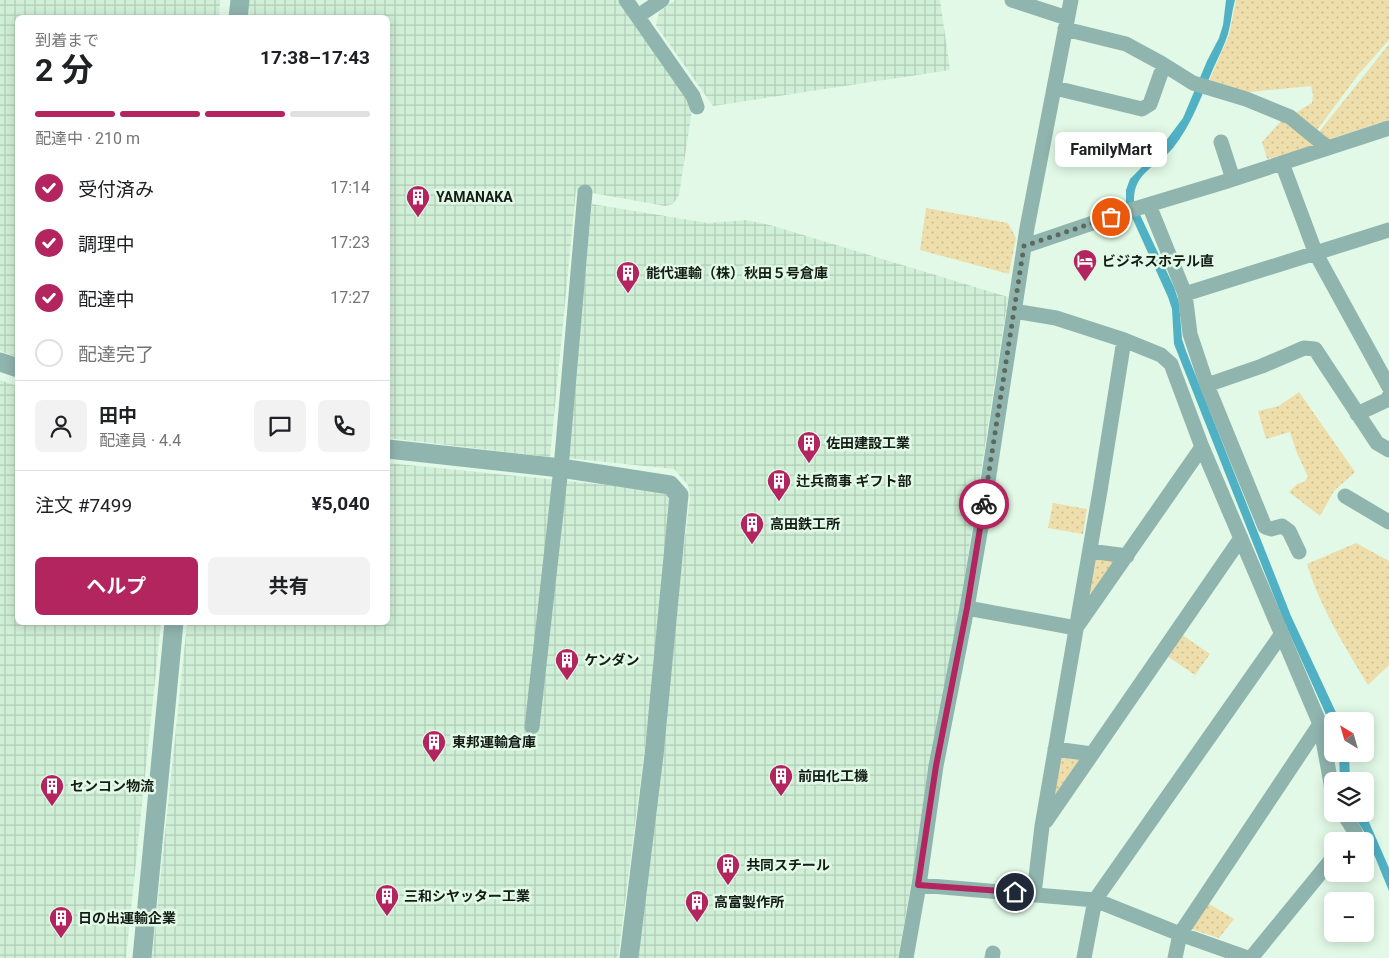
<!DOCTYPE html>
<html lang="ja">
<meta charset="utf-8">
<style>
:root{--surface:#fff;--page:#f2f2f2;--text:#202124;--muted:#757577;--line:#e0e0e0;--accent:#b2255f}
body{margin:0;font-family:Roboto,"Noto Sans JP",sans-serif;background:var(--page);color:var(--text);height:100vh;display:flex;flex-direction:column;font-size:19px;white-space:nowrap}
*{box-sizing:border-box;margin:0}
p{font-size:16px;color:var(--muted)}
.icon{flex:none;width:28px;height:28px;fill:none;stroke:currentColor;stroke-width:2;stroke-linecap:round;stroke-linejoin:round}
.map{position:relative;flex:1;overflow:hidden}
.side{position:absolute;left:15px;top:15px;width:375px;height:610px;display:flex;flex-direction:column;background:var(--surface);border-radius:8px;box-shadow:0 2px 12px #0003}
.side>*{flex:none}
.needle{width:32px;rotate:323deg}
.fabs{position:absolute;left:1324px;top:712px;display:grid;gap:10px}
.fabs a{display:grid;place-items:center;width:50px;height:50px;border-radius:8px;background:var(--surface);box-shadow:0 2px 12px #0003;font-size:25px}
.pin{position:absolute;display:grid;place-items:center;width:42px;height:42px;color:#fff;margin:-21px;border:2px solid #fff;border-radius:50%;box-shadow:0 1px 5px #0007}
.courier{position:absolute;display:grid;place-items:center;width:50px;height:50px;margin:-25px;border:4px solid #b2255f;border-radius:50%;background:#fff;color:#222;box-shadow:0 1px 6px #0007}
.bubble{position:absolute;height:35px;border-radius:8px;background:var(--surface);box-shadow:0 2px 12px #0003;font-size:16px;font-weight:700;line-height:35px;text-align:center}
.head em{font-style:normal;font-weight:700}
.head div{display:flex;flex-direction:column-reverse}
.head{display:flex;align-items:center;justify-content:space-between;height:85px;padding:0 20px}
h1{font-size:32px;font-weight:700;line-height:38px}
.bar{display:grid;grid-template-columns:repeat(4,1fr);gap:8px 5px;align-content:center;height:60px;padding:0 20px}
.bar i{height:6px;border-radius:4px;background:var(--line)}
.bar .active{background:var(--accent)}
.bar p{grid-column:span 4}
.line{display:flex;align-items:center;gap:12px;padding:0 20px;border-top:1px solid var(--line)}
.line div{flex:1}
.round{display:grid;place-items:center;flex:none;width:52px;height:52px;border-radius:8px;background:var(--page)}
ol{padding:0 20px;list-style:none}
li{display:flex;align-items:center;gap:15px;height:55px}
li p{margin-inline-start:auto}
li .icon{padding:5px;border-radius:50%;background:var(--accent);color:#fff;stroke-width:4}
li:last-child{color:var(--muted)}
li i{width:28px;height:28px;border:2px solid var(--line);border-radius:50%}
.action{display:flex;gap:10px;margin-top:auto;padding:10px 20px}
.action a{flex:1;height:58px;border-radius:8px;background:var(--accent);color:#fff;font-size:20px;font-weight:700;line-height:58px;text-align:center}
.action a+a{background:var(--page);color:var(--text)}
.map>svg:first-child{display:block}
.industrial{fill:url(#industrial-grid)}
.green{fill:url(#green-dots)}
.water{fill:#51b1c4}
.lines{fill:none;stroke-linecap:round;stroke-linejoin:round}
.minor{stroke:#90b5ae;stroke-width:15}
.tertiary{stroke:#90b5ae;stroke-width:19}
.done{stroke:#5b695e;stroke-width:5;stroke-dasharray:0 9}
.route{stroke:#b2255f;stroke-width:6}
.labels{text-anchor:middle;stroke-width:5;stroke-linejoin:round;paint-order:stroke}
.poi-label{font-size:14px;font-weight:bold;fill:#131c15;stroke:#e1f9e6;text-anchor:start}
</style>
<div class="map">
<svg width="1389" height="958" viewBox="0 0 1389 958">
<defs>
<pattern id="industrial-grid" width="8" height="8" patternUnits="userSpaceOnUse" patternTransform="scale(1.25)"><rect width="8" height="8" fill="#d0efd7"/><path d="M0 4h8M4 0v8" fill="none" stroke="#b2ccb8"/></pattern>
<pattern id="green-dots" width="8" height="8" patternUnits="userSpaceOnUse" patternTransform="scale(1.25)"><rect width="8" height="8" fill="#eedeac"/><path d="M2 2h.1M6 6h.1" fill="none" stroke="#cbbe93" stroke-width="1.8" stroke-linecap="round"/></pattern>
</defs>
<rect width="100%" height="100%" fill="#e1f9e6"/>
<path class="industrial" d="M0,0H220L219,17L18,18L17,357L0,351Z
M249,0H619L688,97L692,110L679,195L673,204L665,206L576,190L550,457L388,438V18H247Z
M675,0H940L950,70L713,106L656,25L659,12Z
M592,204L708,223L746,220L770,225L1008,297L956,633L898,958H634L690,497L688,485L674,469L567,458Z
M0,380L17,386L18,622L161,623L126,958H0Z
M388,463L657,490L673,498L658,643L618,958H152L187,623L388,622Z"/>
<path class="green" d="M1236,0H1389V40L1358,75L1317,130L1295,113L1312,103L1313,95L1311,86L1249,92L1211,82L1210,79L1229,35Z
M1389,44V120L1327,140L1319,132Z
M1284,118L1314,144L1311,148L1267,159L1262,142Z
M926,208L1008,223L1016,238L1009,274L920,250Z
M1299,392L1355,472L1334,491L1320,516L1289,492L1297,484L1304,482L1308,477L1297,453L1290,432L1266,439L1258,411L1279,406Z
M1053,503L1087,509L1083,534L1048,528Z
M1356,543L1389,561V665L1368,685C1345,647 1320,607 1307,564Z
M1095,557L1116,560L1094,593L1089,594Z
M1181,634L1210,654L1195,675L1167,656Z
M1062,757L1079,760L1057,795L1055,793L1060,760Z
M1206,902L1234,919L1219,938L1188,928Z"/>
<path class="water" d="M1226,0H1235C1232,11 1231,23 1228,34C1224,46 1218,58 1213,69C1202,95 1191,126 1173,148C1157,167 1133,172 1134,202L1174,287L1179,302L1182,339L1186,351L1291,616L1340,721H1332V728L1283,619L1174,344L1172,309L1168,297L1126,204V190L1130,179L1159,150L1183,118L1207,61L1219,38L1223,25Z
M1339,754H1349L1350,781H1340Z
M1365,813L1389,868V891L1366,835L1353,814Z"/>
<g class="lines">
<path class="minor" d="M626,0L693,96L697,107
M1012,0L1067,18
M638,16L662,0
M1065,29L1126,44L1161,63L1193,83L1246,99L1290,117L1328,148
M1055,88L1142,109L1150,104L1161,73
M1221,142L1233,179
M1282,163L1316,254L1389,387
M1149,205L1185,294L1190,334L1207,385L1265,527L1271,529L1282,526L1289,531L1299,552
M1025,246L1128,211L1224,182L1389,128
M1185,294L1389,230
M1014,311L1056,318L1124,340L1161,355L1171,364L1202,447L1320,724L1332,789
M1207,385L1262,366L1304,348L1315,349L1377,443L1389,450
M1357,414L1389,399V396
M1345,496L1389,522
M1090,551L1127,556
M967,608L1076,628
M1078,625L1202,447
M532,727L561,468L585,192
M1055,749L1092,754
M1344,814L1355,832L1347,841
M1046,821L1241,538
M919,885L1095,900L1180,934L1248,958
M1034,894L1042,826L1100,491L1124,340
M906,958L919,885L936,766L967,608L981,527L1027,228L1071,0
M992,958L993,953
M1084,958L1095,900L1281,635
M1175,958L1180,934L1320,724
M1251,958L1332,859"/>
<path class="tertiary" d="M238,18L240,0
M0,362L18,368
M388,449L561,468L670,485L679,495L654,755L629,958
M142,958L174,622"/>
</g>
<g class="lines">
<path class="done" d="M984,504L1024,246L1111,217"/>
<path class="route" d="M984,504L967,608L936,766L918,885L1015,892"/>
</g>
<defs>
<g id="building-pin" transform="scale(1.25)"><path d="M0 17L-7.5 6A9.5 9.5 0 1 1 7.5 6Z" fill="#b2255f" stroke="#e1f9e6"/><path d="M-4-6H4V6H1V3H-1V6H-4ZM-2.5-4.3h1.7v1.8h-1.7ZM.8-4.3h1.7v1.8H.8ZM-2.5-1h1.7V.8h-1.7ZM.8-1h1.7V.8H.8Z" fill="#fff"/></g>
<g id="hotel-pin" transform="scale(1.25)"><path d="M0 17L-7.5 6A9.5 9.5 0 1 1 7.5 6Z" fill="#b2255f" stroke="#e1f9e6"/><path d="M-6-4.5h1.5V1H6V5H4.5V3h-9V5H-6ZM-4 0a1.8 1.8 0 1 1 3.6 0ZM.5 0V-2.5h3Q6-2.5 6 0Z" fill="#fff"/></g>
</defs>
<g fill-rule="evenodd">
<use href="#building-pin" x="418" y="197"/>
<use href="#hotel-pin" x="1085" y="261"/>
<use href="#building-pin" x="628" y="273"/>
<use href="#building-pin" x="809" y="443"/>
<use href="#building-pin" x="779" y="481"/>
<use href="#building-pin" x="752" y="524"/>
<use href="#building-pin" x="567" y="660"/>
<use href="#building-pin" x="434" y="742"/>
<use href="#building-pin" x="781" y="776"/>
<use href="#building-pin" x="52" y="786"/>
<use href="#building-pin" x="728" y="865"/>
<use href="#building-pin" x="387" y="896"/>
<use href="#building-pin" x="697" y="902"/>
<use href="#building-pin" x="61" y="918"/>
</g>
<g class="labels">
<g class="poi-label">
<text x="436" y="202">YAMANAKA</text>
<text x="1102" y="266">ビジネスホテル直</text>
<text x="646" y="278">能代運輸（株）秋田５号倉庫</text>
<text x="826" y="448">佐田建設工業</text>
<text x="796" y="486">辻兵商事 ギフト部</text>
<text x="770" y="529">高田鉄工所</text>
<text x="584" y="665">ケンダン</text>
<text x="452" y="747">東邦運輸倉庫</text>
<text x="798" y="781">前田化工機</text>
<text x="70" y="791">センコン物流</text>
<text x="746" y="870">共同スチール</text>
<text x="404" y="901">三和シヤッター工業</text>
<text x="714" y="907">高富製作所</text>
<text x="78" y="923">日の出運輸企業</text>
</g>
</g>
</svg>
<div class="fabs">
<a><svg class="needle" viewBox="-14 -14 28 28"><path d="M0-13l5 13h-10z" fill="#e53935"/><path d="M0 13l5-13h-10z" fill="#757577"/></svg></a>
<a><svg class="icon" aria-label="layers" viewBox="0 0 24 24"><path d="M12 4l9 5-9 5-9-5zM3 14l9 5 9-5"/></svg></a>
<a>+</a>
<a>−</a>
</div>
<div class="pin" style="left:1111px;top:217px;background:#ea580c"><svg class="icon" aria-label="bag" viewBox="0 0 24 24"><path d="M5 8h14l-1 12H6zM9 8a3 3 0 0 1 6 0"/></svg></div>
<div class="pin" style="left:1015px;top:892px;background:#1f2937"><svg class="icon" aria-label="home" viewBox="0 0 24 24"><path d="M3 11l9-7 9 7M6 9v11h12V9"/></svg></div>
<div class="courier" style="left:984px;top:504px"><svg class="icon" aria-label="bike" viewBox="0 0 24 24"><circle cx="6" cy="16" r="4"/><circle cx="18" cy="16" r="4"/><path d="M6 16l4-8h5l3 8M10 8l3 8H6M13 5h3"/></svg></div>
<div class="bubble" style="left:1055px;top:132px;width:112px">FamilyMart</div>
<section class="side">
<div class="head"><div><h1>2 分</h1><p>到着まで</p></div><em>17:38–17:43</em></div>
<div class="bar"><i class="active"></i><i class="active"></i><i class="active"></i><i></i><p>配達中 · 210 m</p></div>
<ol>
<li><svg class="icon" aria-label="check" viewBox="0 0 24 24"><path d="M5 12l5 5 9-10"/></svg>受付済み<p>17:14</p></li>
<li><svg class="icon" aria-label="check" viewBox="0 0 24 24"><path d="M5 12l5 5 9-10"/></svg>調理中<p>17:23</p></li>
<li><svg class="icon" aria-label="check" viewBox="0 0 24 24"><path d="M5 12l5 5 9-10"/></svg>配達中<p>17:27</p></li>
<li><i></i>配達完了</li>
</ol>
<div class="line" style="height:90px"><a class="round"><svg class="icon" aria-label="person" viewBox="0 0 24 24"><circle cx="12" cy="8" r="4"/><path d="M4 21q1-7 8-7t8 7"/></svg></a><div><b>田中</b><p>配達員 · 4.4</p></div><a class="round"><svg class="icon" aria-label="chat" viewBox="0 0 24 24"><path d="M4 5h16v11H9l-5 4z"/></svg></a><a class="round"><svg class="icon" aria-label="phone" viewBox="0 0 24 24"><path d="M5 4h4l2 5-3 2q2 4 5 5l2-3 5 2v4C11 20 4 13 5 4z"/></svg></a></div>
<div class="line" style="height:65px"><div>注文 #7499</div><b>¥5,040</b></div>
<div class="action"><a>ヘルプ</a><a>共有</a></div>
</section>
</div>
